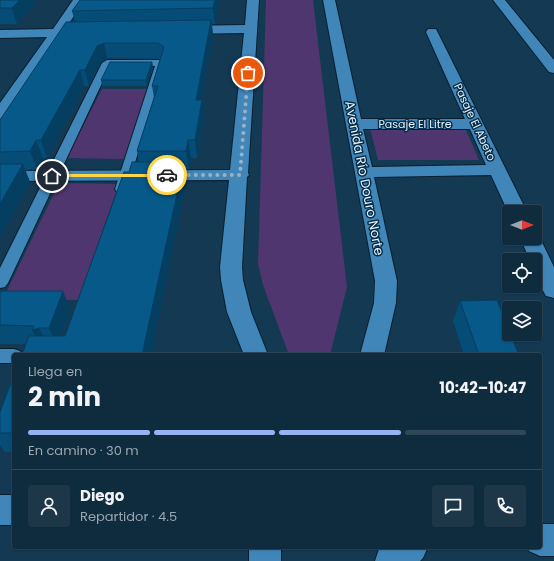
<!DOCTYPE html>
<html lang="es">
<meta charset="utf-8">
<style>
:root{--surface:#0f2b3e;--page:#1d3749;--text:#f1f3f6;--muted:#9ba7b0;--line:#2f4758;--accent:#95b2f1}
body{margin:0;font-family:Poppins,sans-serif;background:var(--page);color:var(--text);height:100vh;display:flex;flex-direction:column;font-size:15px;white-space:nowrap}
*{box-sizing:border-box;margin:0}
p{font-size:13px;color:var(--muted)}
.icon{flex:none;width:22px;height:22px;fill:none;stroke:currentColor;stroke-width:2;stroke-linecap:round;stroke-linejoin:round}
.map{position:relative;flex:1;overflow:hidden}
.details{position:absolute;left:12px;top:353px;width:530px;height:196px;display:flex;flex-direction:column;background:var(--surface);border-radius:4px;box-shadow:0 1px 3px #0004,0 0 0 1px var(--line)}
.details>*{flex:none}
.needle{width:26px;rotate:90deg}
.fabs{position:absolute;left:502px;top:205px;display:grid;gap:8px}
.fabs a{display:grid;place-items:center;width:40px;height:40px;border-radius:4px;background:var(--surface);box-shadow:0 1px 3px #0004,0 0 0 1px var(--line);font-size:20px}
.pin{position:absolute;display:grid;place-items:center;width:34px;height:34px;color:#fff;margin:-17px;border:2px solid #fff;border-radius:50%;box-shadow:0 1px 4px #0007}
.courier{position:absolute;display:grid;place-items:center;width:40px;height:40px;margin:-20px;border:3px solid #ffd54a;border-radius:50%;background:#fff;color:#222;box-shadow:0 1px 5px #0007}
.summary em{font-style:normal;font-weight:700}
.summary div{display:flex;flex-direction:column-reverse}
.summary{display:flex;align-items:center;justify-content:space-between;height:68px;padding:0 16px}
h1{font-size:26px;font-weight:700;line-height:30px}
.bar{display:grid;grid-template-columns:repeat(4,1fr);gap:6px 4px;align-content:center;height:48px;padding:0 16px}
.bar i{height:5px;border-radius:3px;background:var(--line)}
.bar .current{background:var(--accent)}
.bar p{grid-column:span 4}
.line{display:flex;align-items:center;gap:10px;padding:0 16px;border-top:1px solid var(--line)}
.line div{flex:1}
.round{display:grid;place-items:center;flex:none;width:42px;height:42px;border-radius:4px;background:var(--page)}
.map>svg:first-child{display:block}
.green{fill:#4f366e}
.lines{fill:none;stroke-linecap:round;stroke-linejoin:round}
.service-casing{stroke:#091f2f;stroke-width:2}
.minor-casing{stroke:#091f2f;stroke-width:2}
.tertiary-casing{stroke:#091f2f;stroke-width:2}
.service{fill:#4086b9;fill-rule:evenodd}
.minor{fill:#4086b9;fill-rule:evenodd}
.tertiary{fill:#4086b9;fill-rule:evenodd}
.wall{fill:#054d76}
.shaded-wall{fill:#043e60}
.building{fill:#065989;stroke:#043e60}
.route{fill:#ffd54a}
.done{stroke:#9cb1c2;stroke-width:4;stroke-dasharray:0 7.2}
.labels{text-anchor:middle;stroke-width:3;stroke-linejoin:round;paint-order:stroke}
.far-street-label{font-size:11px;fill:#e5f2fe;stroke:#072e48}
.street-label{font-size:13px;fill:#e5f2fe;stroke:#072e48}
</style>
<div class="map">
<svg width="554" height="561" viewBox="0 0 554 561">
<rect width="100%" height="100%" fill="#143953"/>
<path class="green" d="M266,0H313L347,287L330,355H289L263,285L258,264Z
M102,89H150L124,159L67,158Z
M370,128H465L479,160H378Z
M59,183L119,184L78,300L3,299Z"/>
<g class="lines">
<g class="service-casing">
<path id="service" d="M107,60H160L165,63L127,189L125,192H117L115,189L155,66H110L8,283L5,287L0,288V268L102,63Z
M0,349H14L20,351L22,355H14V363H0Z"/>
</g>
<g class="minor-casing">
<path id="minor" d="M73,0H85L65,29H92L94,32L92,35L88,36H60L5,117L0,119V103L47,37L0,38V30L53,29Z
M247,0H259L248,173L249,175L247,177L242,267L243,280L251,312L268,355H244L227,312L221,280L220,267L229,180L0,181V171L230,170L244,33L182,34L178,33L176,30L178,27L182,26L245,25Z
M323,0H335L361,119H465L426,32L428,29H436L527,212H509V214L491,175L374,177L397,281L396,303L384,355H360L374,303L375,281ZM363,129H470L486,165L372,167Z
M493,0H505L554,60V73L549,72Z
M535,233L540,238L554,267V298L546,296C539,284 535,274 535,260H530L520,238H535Z
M249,547H281V561H249Z"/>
</g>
<g class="tertiary-casing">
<path id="tertiary" d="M0,495H14V525H0Z
M540,524H554V556H540L529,551L527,547H540Z
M383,547H428L423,558L420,561H375L379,549Z"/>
</g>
<use href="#service" class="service"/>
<use href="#minor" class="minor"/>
<use href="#tertiary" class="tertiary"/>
</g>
<path class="wall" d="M0,0H38L17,24H0Z
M219,0L215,24H212L213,35L201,100H202L204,117L197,158H191L189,169H184L186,182L151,355H22L26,344H0V291L70,310L61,336H65L129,172L139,162L137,151L154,97L152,86L160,59L107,58L101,62L89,86H84L47,158H43L37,169L25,170L30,182L0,238V120L75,22L72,11Z
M152,62L153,68L147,86H102L101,80Z
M460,301L519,355H464L453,321Z
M14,375V452H5L0,445V412Z"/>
<path class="shaded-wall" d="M20,0H38L17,24L12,8Z
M215,0H219L215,24L213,8Z
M211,20L213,35L198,117L196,100Z
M104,43L107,58L101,62L89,86L85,70L97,46Z
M152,62L153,68L147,86L146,80Z
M80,70L84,86L47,158L41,140Z
M202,100L204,117L197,158L195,140Z
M36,140L43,158L37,169L30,151Z
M188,140L191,158L189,169L186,151Z
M184,162L186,182L151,355H142Z
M23,164L30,182L0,238V204Z
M63,291L70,310L57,346L49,328Z
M39,328L48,346L41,349L32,330Z"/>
<path class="building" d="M0,0H20L12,8H0Z
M80,0H215L213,8L72,11Z
M211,20L196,100H202L195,140H188L186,151H137L158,86H152L164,47L158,43H104L97,46L85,70H80L41,140H36L30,151L0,152V120L66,22Z
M110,62H152L146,80H101Z
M132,162H184L142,355H22L29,336H65L124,172H129Z
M0,164H23L0,204Z
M0,291H63L49,328H39L32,330L34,326L0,325Z
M497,300L509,330V334H510L519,355H479L460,301Z
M14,375V433H0V412Z"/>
<path class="route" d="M52,174H167L169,175L167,177H51V174Z"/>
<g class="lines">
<path class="done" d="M167,175H240L248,73"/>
</g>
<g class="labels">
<g class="far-street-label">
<text transform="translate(475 122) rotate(65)" y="4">Pasaje El Abeto</text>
<text x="415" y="128">Pasaje El Litre</text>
</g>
<g class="street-label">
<text transform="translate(365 178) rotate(79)" y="5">Avenida Río Douro Norte</text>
</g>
</g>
</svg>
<div class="fabs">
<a><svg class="needle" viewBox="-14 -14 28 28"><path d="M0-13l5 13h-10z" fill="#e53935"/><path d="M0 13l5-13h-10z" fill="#9ba7b0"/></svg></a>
<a><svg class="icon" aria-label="locate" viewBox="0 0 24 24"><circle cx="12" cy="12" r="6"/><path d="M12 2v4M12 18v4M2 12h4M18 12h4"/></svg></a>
<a><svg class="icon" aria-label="layers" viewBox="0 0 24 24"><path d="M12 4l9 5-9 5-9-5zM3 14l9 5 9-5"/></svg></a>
</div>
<div class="pin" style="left:248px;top:73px;background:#ea580c"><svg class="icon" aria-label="bag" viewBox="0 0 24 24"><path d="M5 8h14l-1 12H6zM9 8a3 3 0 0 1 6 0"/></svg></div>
<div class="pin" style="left:52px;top:176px;background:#1f2937"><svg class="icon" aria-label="home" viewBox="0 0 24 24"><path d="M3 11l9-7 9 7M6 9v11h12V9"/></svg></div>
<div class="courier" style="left:167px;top:175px"><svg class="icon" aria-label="car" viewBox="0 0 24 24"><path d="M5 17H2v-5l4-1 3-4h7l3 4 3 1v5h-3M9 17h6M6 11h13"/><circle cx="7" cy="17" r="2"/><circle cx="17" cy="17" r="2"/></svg></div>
<section class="details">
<div class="summary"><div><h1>2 min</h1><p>Llega en</p></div><em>10:42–10:47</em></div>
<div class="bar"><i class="current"></i><i class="current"></i><i class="current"></i><i></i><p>En camino · 30 m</p></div>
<div class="line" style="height:72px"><a class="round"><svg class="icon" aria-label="person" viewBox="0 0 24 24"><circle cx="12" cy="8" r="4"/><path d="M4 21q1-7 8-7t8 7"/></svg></a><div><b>Diego</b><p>Repartidor · 4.5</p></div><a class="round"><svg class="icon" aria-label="chat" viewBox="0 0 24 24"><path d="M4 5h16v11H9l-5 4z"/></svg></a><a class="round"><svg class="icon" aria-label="phone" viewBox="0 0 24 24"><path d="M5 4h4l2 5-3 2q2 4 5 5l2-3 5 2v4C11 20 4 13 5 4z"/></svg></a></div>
</section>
</div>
